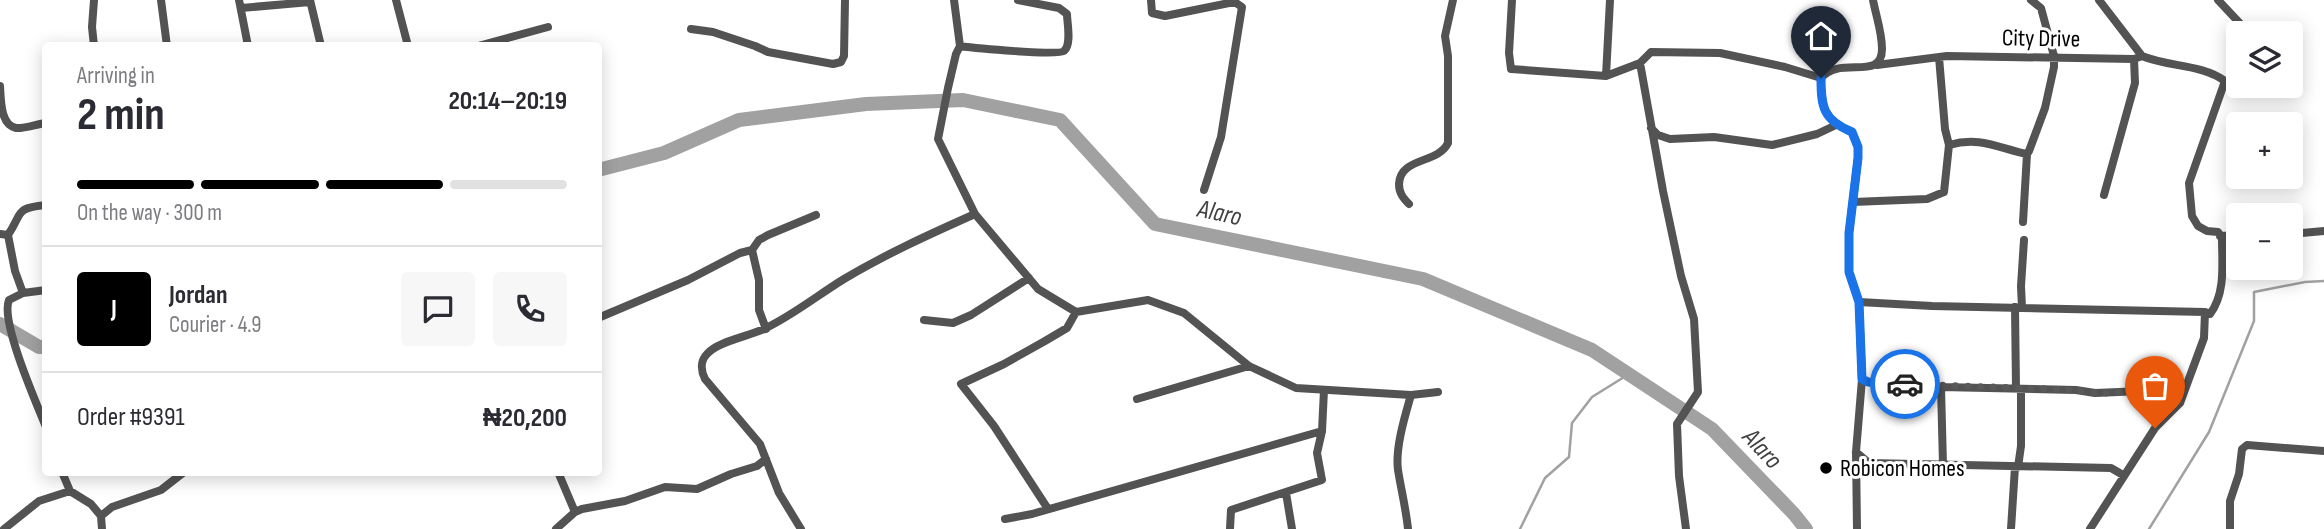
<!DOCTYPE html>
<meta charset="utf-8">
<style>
:root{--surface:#fff;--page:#f7f7f7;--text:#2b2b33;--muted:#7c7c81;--line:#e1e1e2;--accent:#000}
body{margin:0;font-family:"Sofia Sans Condensed",sans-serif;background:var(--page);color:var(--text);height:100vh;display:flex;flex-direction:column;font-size:26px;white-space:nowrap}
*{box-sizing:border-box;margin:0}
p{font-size:23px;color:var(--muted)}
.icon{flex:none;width:38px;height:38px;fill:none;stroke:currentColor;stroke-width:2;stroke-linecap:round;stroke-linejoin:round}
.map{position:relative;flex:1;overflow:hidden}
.sheet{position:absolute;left:42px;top:42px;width:560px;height:434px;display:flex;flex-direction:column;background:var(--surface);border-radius:7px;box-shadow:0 4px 18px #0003}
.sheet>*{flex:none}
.controls{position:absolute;left:2226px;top:21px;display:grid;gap:14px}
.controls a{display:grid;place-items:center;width:77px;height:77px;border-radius:7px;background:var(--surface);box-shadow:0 4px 18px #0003;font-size:35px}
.pin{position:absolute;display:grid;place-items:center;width:60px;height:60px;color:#fff;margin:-72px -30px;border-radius:50% 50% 50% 0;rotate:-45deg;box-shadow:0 0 7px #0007}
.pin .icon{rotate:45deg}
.courier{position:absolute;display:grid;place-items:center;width:70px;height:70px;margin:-35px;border:5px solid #1a73e8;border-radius:50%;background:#fff;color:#222;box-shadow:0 2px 9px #0007}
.summary em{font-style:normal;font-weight:700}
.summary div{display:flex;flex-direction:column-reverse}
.summary{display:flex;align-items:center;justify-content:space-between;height:119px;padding:0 35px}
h1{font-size:46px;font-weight:700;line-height:52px}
.bar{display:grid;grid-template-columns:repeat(4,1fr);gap:10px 7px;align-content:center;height:84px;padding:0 35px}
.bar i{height:9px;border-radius:5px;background:var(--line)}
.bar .active{background:var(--accent)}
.bar p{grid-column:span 4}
.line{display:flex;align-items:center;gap:18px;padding:0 35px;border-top:2px solid var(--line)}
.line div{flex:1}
.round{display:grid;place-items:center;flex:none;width:74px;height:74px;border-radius:7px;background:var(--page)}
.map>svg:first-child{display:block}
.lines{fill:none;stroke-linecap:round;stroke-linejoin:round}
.stream{stroke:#a1a1a1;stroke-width:2.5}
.river{stroke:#a1a1a1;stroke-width:14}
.minor{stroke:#535353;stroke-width:8}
.done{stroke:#595959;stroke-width:7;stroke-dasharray:0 12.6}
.route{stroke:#1a73e8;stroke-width:9}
.poi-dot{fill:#000;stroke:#fff;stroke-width:2.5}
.labels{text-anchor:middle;stroke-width:6;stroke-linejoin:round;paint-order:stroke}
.street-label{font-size:24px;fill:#000;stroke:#fff}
.poi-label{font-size:24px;fill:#000;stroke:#fff;text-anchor:start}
.water-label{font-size:26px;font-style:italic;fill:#424242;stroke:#fff}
</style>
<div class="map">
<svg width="2324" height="529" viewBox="0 0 2324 529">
<rect width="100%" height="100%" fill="#fff"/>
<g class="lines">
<path class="stream" d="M1520,529L1545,478L1569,457L1572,423L1592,397L1629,374
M2149,529L2209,432L2254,321V292L2305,282L2324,281"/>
<path class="river" d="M598,170L664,153L739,120L866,104L963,100L1060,120L1155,224L1423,279L1592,350L1712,429L1794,514L1806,529
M0,324L39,347H46"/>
<path class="minor" d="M94,0L92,27L94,46
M161,0L167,46
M239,0L248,46
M310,0L321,46
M396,0L408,46
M1151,0L1152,13L1165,16L1229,3H1236L1242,7L1221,137L1204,190
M1512,0L1509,53L1511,69L1606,76L1640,63L1651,52L1720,53L1785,67L1821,78
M2099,0L2142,56
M2218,0L2249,33
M241,8L310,2
M691,29L713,32L755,46L768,52L833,64L841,62L844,56L845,0
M478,46L548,27
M960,46C974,48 1058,56 1064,51C1072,44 1067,23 1067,14L1059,8L1018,0
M1640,63L1663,191L1681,276L1694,319L1698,392L1677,424L1679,476L1686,529
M1877,65L1947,56L2134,59L2142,56
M1606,76L1610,0
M1821,78C1821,106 1823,120 1852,132L1858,147V158L1849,233V272L1859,302L1862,379L1856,452L1857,529
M1821,78C1840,55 1882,82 1882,49C1882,32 1876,16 1873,0
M0,86C1,99 0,125 16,128C24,129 37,124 46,123
M1651,128L1658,135L1670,139L1714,137L1772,145L1817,134L1836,125
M1949,145C1980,136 1998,148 2027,154L2029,151L2045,108L2054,67V56L2041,8L2031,0
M2104,195L2135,83L2134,59
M1853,202L1927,199L1944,192L1949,145L1945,129L1939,57
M1409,204C1403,198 1399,193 1399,184C1400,157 1438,164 1448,143V56L1445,36L1453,0
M975,214L1038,289L1076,312
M2023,222L2027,154
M0,234L8,235L15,271L23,293
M2291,234L2324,231
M8,235C23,213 14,208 46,205
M2220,236L2238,235
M752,250L759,280V310L766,329
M46,290L23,293L9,300C0,321 36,402 46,427
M1859,302L1932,306L2205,312
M2015,307L2016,388
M2022,308L2021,286L2024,240
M598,318L688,280L740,253L752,250L759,240L768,235L816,215
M924,320L953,323L971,315L1029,278
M1862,379L1868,382L1941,387L2076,390L2095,393L2142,391L2170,394L2180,403
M1941,387L1943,465
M1137,399L1249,366
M1856,452L1869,463L2111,468L2123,475
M2018,467L2021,446V389
M62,472L70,491L91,504L101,516L102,529
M558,472L575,512
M1286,493L1292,529
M1048,509L994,426L961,384L1004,364L1045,341L1067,328L1076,312L1148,300L1184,313L1249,366L1296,388L1411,395L1438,392
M101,516L112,507L161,490L184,472
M1005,519L1032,514L1322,431
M4,529L39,501L70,491
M556,529L575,512L582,509L625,501L665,487L697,489L731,474L757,466L766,459
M801,529L779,493L760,444L705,379C701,371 700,361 707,354C718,341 751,336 766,328C793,315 818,295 844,279C886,254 930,234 975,214L938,139L948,88L956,54L960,46L954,0
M1230,529L1231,510L1322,480L1317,453L1322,431L1324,390
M1408,529C1406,509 1401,489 1398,470C1395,448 1405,416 1411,395
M2011,529L2015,467
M2090,529L2155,428L2180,403L2204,338L2205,312L2210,314C2226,293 2222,263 2222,238L2218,232L2207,231L2198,226L2192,216L2189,183L2225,81C2202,64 2168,67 2142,56
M2230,529V501L2239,474L2242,449L2247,445L2324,451"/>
</g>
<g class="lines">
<path class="done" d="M1905,384L2076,390C2085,391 2095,394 2104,393C2126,392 2164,385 2180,402L2155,428"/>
<path class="route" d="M1821,78C1821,107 1823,120 1852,132L1858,147V158L1849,233V272L1859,302L1862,379L1868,382L1905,384"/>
</g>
<circle class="poi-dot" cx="1826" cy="468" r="7"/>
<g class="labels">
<g class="street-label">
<text transform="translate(2041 38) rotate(1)" y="8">City Drive</text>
</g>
<g class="poi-label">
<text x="1840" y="476">Robicon Homes</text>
</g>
<g class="water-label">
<text transform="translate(1220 212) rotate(12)" y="9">Alaro</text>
<text transform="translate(1763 448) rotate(47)" y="9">Alaro</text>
</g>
</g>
</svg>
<div class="controls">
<a><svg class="icon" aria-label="layers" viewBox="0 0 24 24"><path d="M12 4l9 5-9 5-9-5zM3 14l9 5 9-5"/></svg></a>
<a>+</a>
<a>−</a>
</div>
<div class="pin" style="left:2155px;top:428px;background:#ea580c"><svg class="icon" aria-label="bag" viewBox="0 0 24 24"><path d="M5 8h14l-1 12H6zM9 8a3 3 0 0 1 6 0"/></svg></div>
<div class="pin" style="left:1821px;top:78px;background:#1f2937"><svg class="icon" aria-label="home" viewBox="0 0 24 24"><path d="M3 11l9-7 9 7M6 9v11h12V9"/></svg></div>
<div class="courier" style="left:1905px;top:384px"><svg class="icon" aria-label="car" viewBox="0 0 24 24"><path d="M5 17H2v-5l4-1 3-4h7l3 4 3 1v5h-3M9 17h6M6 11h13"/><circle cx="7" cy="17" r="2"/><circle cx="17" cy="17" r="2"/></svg></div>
<section class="sheet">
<div class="summary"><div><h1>2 min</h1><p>Arriving in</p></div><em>20:14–20:19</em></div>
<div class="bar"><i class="active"></i><i class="active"></i><i class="active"></i><i></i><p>On the way · 300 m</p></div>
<div class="line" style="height:126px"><b class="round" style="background:var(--accent);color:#fff">J</b><div><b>Jordan</b><p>Courier · 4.9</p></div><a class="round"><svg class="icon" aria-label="chat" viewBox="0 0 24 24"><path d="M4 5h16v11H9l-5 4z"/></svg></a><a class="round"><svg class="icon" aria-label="phone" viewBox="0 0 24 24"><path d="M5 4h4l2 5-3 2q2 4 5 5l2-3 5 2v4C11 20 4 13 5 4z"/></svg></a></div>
<div class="line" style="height:91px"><div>Order #9391</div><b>₦20,200</b></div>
</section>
</div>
